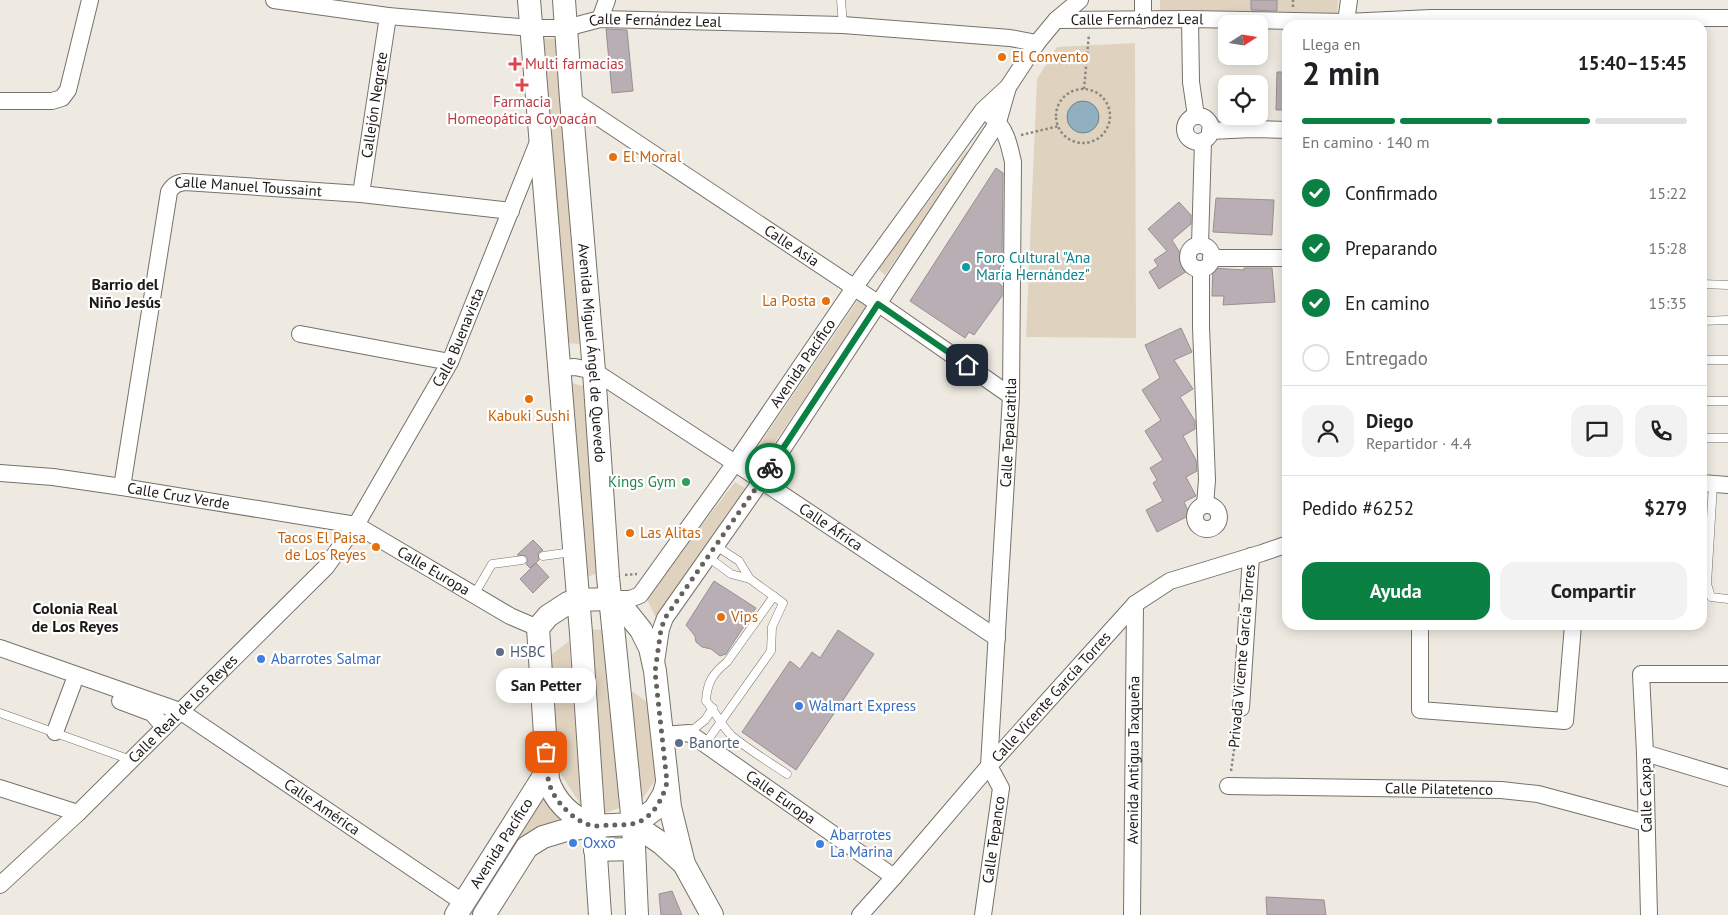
<!DOCTYPE html>
<html lang="es">
<meta charset="utf-8">
<style>
:root{--surface:#fff;--page:#f2f2f2;--text:#202124;--muted:#757577;--line:#e0e0e0;--accent:#0b8043}
body{margin:0;font-family:"PT Sans",sans-serif;background:var(--page);color:var(--text);height:100vh;display:flex;flex-direction:column;font-size:19px;white-space:nowrap}
*{box-sizing:border-box;margin:0}
p{font-size:16px;color:var(--muted)}
.icon{flex:none;width:28px;height:28px;fill:none;stroke:currentColor;stroke-width:2;stroke-linecap:round;stroke-linejoin:round}
.map{position:relative;flex:1;overflow:hidden}
.sheet{position:absolute;left:1282px;top:20px;width:425px;height:610px;display:flex;flex-direction:column;background:var(--surface);border-radius:15px;box-shadow:0 2px 12px #0003}
.sheet>*{flex:none}
.needle{width:32px;rotate:78deg}
.buttons{position:absolute;left:1218px;top:15px;display:grid;gap:10px}
.buttons a{display:grid;place-items:center;width:50px;height:50px;border-radius:10px;background:var(--surface);box-shadow:0 2px 12px #0003;font-size:25px}
.pin{position:absolute;display:grid;place-items:center;width:42px;height:42px;color:#fff;margin:-21px;border-radius:10px;box-shadow:0 2px 8px #0006}
.courier{position:absolute;display:grid;place-items:center;width:50px;height:50px;margin:-25px;border:4px solid #0b8043;border-radius:50%;background:#fff;color:#222;box-shadow:0 1px 6px #0007}
.bubble{position:absolute;height:35px;border-radius:15px;background:var(--surface);box-shadow:0 2px 12px #0003;font-size:16px;font-weight:600;line-height:35px;text-align:center}
.head em{font-style:normal;font-weight:600}
.head div{display:flex;flex-direction:column-reverse}
.head{display:flex;align-items:center;justify-content:space-between;height:85px;padding:0 20px}
h1{font-size:32px;font-weight:600;line-height:38px}
.bar{display:grid;grid-template-columns:repeat(4,1fr);gap:8px 5px;align-content:center;height:60px;padding:0 20px}
.bar i{height:6px;border-radius:4px;background:var(--line)}
.bar .on{background:var(--accent)}
.bar p{grid-column:span 4}
.line{display:flex;align-items:center;gap:12px;padding:0 20px;border-top:1px solid var(--line)}
.line div{flex:1}
.round{display:grid;place-items:center;flex:none;width:52px;height:52px;border-radius:15px;background:var(--page)}
ol{padding:0 20px;list-style:none}
li{display:flex;align-items:center;gap:15px;height:55px}
li p{margin-inline-start:auto}
li .icon{padding:5px;border-radius:50%;background:var(--accent);color:#fff;stroke-width:4}
li:last-child{color:var(--muted)}
li i{width:28px;height:28px;border:2px solid var(--line);border-radius:50%}
.action{display:flex;gap:10px;margin-top:auto;padding:10px 20px}
.action a{flex:1;height:58px;border-radius:15px;background:var(--accent);color:#fff;font-size:20px;font-weight:600;line-height:58px;text-align:center}
.action a+a{background:var(--page);color:var(--text)}
.map>svg:first-child{display:block}
.green{fill:#dfd3bf}
.water{fill:#90b0bf;stroke:#6d838c}
.building{fill:#b8aeb3;stroke:#988f94}
.lines{fill:none;stroke-linecap:round;stroke-linejoin:round}
.lane-casing{stroke:#76726a;stroke-width:9}
.street-casing{stroke:#76726a;stroke-width:18}
.secondary-casing{stroke:#76726a;stroke-width:24}
.path{stroke:#8a8781;stroke-width:2.5;stroke-dasharray:2.5 2.5;stroke-linecap:butt}
.lane{stroke:#fff;stroke-width:8}
.street{stroke:#fff;stroke-width:16}
.secondary{stroke:#fff;stroke-width:22}
.done{stroke:#65625d;stroke-width:5;stroke-dasharray:0 9}
.route{stroke:#0b8043;stroke-width:6}
.food-dot{fill:#e8710a;stroke:#fff;stroke-width:2}
.health-dot{fill:#e0444e;stroke:#fff;stroke-width:2}
.culture-dot{fill:#0f9aa8;stroke:#fff;stroke-width:2}
.leisure-dot{fill:#2e9e5b;stroke:#fff;stroke-width:2}
.service-dot{fill:#5c6f8a;stroke:#fff;stroke-width:2}
.shop-dot{fill:#3f7fe0;stroke:#fff;stroke-width:2}
.labels{text-anchor:middle;stroke-width:4.5;stroke-linejoin:round;paint-order:stroke}
.street-label{font-size:15px;fill:#1b1916;stroke:#fff}
.food-label{font-size:15px;fill:#c56008;stroke:#fff;text-anchor:start}
.health-label{font-size:15px;fill:#be3a42;stroke:#fff;text-anchor:start}
.culture-label{font-size:15px;fill:#0d838f;stroke:#fff;text-anchor:start}
.leisure-label{font-size:15px;fill:#27864d;stroke:#fff;text-anchor:end}
.service-label{font-size:15px;fill:#4e5e75;stroke:#fff;text-anchor:start}
.shop-label{font-size:15px;fill:#366cbe;stroke:#fff;text-anchor:start}
.neighbourhood-label{font-size:16px;font-weight:bold;fill:#1b1916;stroke:#fff}
</style>
<div class="map">
<svg width="1728" height="915" viewBox="0 0 1728 915">
<rect width="100%" height="100%" fill="#efeae1"/>
<path class="green" d="M1160,0H1338L1337,13L1160,10Z
M539,38L558,39L582,344L563,343Z
M1135,43L1136,338L1026,337L1037,79L1057,47Z
M967,150L968,158L885,275L878,269Z
M858,300L868,306L762,461L755,451Z
M572,383L583,386L601,572L587,577Z
M735,482L747,489L658,623L646,597Z
M606,629L619,808L603,814L590,630Z
M569,641L581,805L553,762L546,659Z
M629,689L647,702L656,779L638,805Z
M545,789L570,822L532,832L474,915H462Z"/>
<path class="water" d="M1067 117a16 16 0 1 1 32 0a16 16 0 1 1-32 0Z"/>
<path class="building" d="M1251,0H1277V11L1251,10Z
M606,29L627,30L633,91L612,93Z
M1277,72H1288V110H1276Z
M996,168L1003,173L1002,260L996,281L1002,286V296L974,335L969,332L965,338L910,301Z
M1216,198L1274,200L1272,235L1213,232Z
M1179,202L1191,215V224L1172,240L1190,269L1159,289L1149,272L1158,266L1154,260L1167,251L1148,229Z
M1213,268L1244,270V268H1272L1275,302L1223,305L1224,296H1212Z
M1181,328L1192,352L1174,360L1193,389L1180,397L1195,421V429L1183,436L1196,460L1197,471L1186,477L1196,496L1184,502L1190,515L1157,532L1146,510L1163,501L1153,483L1157,480L1150,468L1163,460L1145,431L1161,420L1142,390L1160,378L1145,345Z
M533,540L543,550L538,553L539,560L530,568L526,564L528,560L526,556L517,555Z
M536,563L549,577L533,593L520,579Z
M714,581L756,608L726,654L720,656L711,649L702,647L696,642L695,636L686,625Z
M838,630L874,654L796,770L742,732L790,661L800,669L812,652L820,658Z
M672,891L682,915H661L659,894Z
M1266,897L1324,900L1326,915H1267Z"/>
<g class="lines">
<g class="lane-casing">
<path id="lane" d="M841,0L843,25
M1702,284L1728,285
M1702,321L1728,320
M1702,360H1728
M1702,401H1728
M1702,438H1728
M1713,484L1707,584L1711,597L1728,599
M716,546L739,561L750,579
M543,556L572,552
M474,595L492,564L522,560
M774,596L727,662C712,674 707,683 706,701C716,712 721,726 732,736C749,750 769,762 787,774
M0,713L131,760
M689,733L705,720L713,708
M705,744L771,651L772,627L783,603L750,579L731,574L708,557"/>
</g>
<g class="street-casing">
<g id="street">
<path id="s1" d="M274,0L388,16L532,28H566L600,19L843,25L1010,38L1037,43"/>
<path d="M1143,0V20"/>
<path d="M600,19L607,0"/>
<path d="M1190,19L1191,82L1196,116"/>
<path id="s2" d="M1056,20L1190,19L1346,22L1431,18H1728"/>
<path d="M1346,22L1349,0"/>
<path id="s3" d="M571,99L879,304L1011,396"/>
<path d="M0,101H52L62,98L68,90L90,0"/>
<circle cx="1198" cy="129" r="13"/>
<path d="M1210,131L1252,129L1288,130"/>
<path id="s4" d="M361,194L388,16"/>
<path d="M1200,245L1203,141"/>
<circle cx="1200" cy="257" r="12"/>
<path d="M1211,258H1288"/>
<path d="M1201,269V327L1207,480L1205,505"/>
<path d="M300,334L450,362"/>
<path id="s5" d="M558,368L575,367L594,371L735,463L997,638"/>
<path id="s6" d="M0,473L53,477L122,487L356,525L510,616L538,628"/>
<path d="M1702,483L1728,485"/>
<path id="s7" d="M122,487L169,192C173,185 177,183 185,182L361,194L511,211"/>
<circle cx="1207" cy="517" r="12"/>
<path id="s8" d="M610,599H630L640,595L735,463L854,288L983,110L1008,87L1037,43L1056,20L1080,0"/>
<path d="M1420,625V710L1565,721L1573,625"/>
<path id="s9" d="M0,648L180,711L464,903"/>
<path d="M656,662L661,629L665,618L762,480L998,122L1008,87"/>
<path d="M120,701L152,713L164,727"/>
<path d="M1241,708L1251,556"/>
<path d="M55,732L73,684"/>
<path id="s10" d="M662,735L689,733L894,877"/>
<path d="M1645,753L1728,778"/>
<path id="s11" d="M989,766L1011,396L1013,162C1009,144 1006,128 991,116"/>
<path id="s12" d="M1228,786L1501,790L1538,794L1646,823"/>
<path d="M0,788L78,813"/>
<path id="s13" d="M0,885L78,813L326,567L356,525L450,362L538,142"/>
<path id="s14" d="M860,915L894,877L989,766L1135,604L1170,581L1262,553L1288,544"/>
<path id="s15" d="M983,915L1001,788L989,766"/>
<path id="s16" d="M1132,915L1135,604"/>
<path d="M1649,915L1645,753L1641,674H1728"/>
</g>
</g>
<g class="secondary-casing">
<g id="secondary">
<path d="M529,0L581,633L600,915"/>
<path id="s17" d="M564,0L571,99L594,371L608,577L633,824L637,915"/>
<path d="M633,824L661,843L684,864"/>
<path d="M593,826C572,817 555,802 548,780L538,628L548,616L568,603L578,600L610,599L621,605L641,630L650,648L655,671L670,807L684,864L712,915"/>
<path d="M595,850L634,849"/>
<path id="s18" d="M456,915L547,771"/>
<path d="M484,915L527,847L543,837L563,831L593,826L633,824L639,821L655,809L664,794L667,783"/>
</g>
</g>
<path class="path" d="M1293,7V0
M1084,89L1089,34
M1056 116a27 27 0 1 1 54 0a27 27 0 1 1-54 0Z
M1021,135L1059,126
M625,575L637,574
M1231,771L1238,722"/>
<use href="#lane" class="lane"/>
<use href="#street" class="street"/>
<use href="#secondary" class="secondary"/>
</g>
<g class="lines">
<path class="done" d="M546,752C547,765 546,780 553,793C560,806 578,824 594,826C600,826 607,825 613,825C619,825 626,825 632,824C652,820 663,799 667,782L655,672L661,629L665,618L770,468"/>
<path class="route" d="M770,468L878,304L967,365"/>
</g>
<g class="food-dot">
<circle cx="1002" cy="57" r="5"/>
<circle cx="613" cy="157" r="5"/>
<circle cx="826" cy="301" r="5"/>
<circle cx="529" cy="399" r="5"/>
<circle cx="630" cy="533" r="5"/>
<circle cx="376" cy="547" r="5"/>
<circle cx="721" cy="617" r="5"/>
</g>
<g class="health-dot">
<path d="M512.5 56.5h5v5h5v5h-5v5h-5v-5h-5v-5h5z"/>
<path d="M519.5 77.5h5v5h5v5h-5v5h-5v-5h-5v-5h5z"/>
</g>
<circle class="culture-dot" cx="966" cy="267" r="5"/>
<circle class="leisure-dot" cx="686" cy="482" r="5"/>
<g class="service-dot">
<circle cx="500" cy="652" r="5"/>
<circle cx="679" cy="743" r="5"/>
</g>
<g class="shop-dot">
<circle cx="261" cy="659" r="5"/>
<circle cx="799" cy="706" r="5"/>
<circle cx="573" cy="843" r="5"/>
<circle cx="820" cy="844" r="5"/>
</g>
<g class="labels">
<g class="street-label">
<text dy="5" stroke="none"><textPath href="#s2" startOffset="81">Calle Fernández Leal</textPath></text>
<text dy="5" stroke="none"><textPath href="#s1" startOffset="384">Calle Fernández Leal</textPath></text>
<text dy="5" stroke="none"><textPath href="#s4" startOffset="90">Callejón Negrete</textPath></text>
<text dy="5" stroke="none"><textPath href="#s7" startOffset="382">Calle Manuel Toussaint</textPath></text>
<text dy="5" stroke="none"><textPath href="#s3" startOffset="265">Calle Asia</textPath></text>
<text dy="5" stroke="none"><textPath href="#s13" startOffset="721">Calle Buenavista</textPath></text>
<text dy="5" stroke="none"><textPath href="#s17" startOffset="354">Avenida Miguel Ángel de Quevedo</textPath></text>
<text dy="5" stroke="none"><textPath href="#s8" startOffset="314">Avenida Pacífico</textPath></text>
<text dy="5" stroke="none"><textPath href="#s11" startOffset="334">Calle Tepalcatitla</textPath></text>
<text dy="5" stroke="none"><textPath href="#s6" startOffset="180">Calle Cruz Verde</textPath></text>
<text dy="5" stroke="none"><textPath href="#s5" startOffset="320">Calle África</textPath></text>
<text dy="5" stroke="none"><textPath href="#s6" startOffset="450">Calle Europa</textPath></text>
<text transform="translate(1242 656) rotate(-85)" y="5">Privada Vicente García Torres</text>
<text dy="5" stroke="none"><textPath href="#s14" startOffset="290">Calle Vicente García Torres</textPath></text>
<text dy="5" stroke="none"><textPath href="#s13" startOffset="254">Calle Real de los Reyes</textPath></text>
<text dy="5" stroke="none"><textPath href="#s16" startOffset="155">Avenida Antigua Taxqueña</textPath></text>
<text dy="5" stroke="none"><textPath href="#s12" startOffset="211">Calle Pilatetenco</textPath></text>
<text transform="translate(1646 795) rotate(-91)" y="5">Calle Caxpa</text>
<text dy="5" stroke="none"><textPath href="#s10" startOffset="139">Calle Europa</textPath></text>
<text dy="5" stroke="none"><textPath href="#s9" startOffset="362">Calle América</textPath></text>
<text dy="5" stroke="none"><textPath href="#s15" startOffset="76">Calle Tepanco</textPath></text>
<text dy="5" stroke="none"><textPath href="#s18" startOffset="85">Avenida Pacífico</textPath></text>
</g>
<g class="food-label">
<text x="1012" y="62">El Convento</text>
<text x="623" y="162">El Morral</text>
<text x="816" y="306" text-anchor="end">La Posta</text>
<text x="529" y="421" text-anchor="middle">Kabuki Sushi</text>
<text x="640" y="538">Las Alitas</text>
<text x="366" y="543" text-anchor="end">Tacos El Paisa<tspan x="366" dy="17">de Los Reyes</tspan></text>
<text x="731" y="622">Vips</text>
</g>
<g class="health-label">
<text x="525" y="69">Multi farmacias</text>
<text x="522" y="107" text-anchor="middle">Farmacia<tspan x="522" dy="17">Homeopática Coyoacán</tspan></text>
</g>
<g class="culture-label">
<text x="976" y="263">Foro Cultural "Ana<tspan x="976" dy="17">María Hernández"</tspan></text>
</g>
<g class="leisure-label">
<text x="676" y="487">Kings Gym</text>
</g>
<g class="service-label">
<text x="510" y="657">HSBC</text>
<text x="689" y="748">Banorte</text>
</g>
<g class="shop-label">
<text x="271" y="664">Abarrotes Salmar</text>
<text x="809" y="711">Walmart Express</text>
<text x="830" y="840">Abarrotes<tspan x="830" dy="17">La Marina</tspan></text>
<text x="583" y="848">Oxxo</text>
</g>
<g class="neighbourhood-label">
<text x="125" y="290">Barrio del<tspan x="125" dy="18">Niño Jesús</tspan></text>
<text x="75" y="614">Colonia Real<tspan x="75" dy="18">de Los Reyes</tspan></text>
</g>
</g>
</svg>
<div class="buttons">
<a><svg class="needle" viewBox="-14 -14 28 28"><path d="M0-13l5 13h-10z" fill="#e53935"/><path d="M0 13l5-13h-10z" fill="#757577"/></svg></a>
<a><svg class="icon" aria-label="locate" viewBox="0 0 24 24"><circle cx="12" cy="12" r="6"/><path d="M12 2v4M12 18v4M2 12h4M18 12h4"/></svg></a>
</div>
<div class="pin" style="left:546px;top:752px;background:#ea580c"><svg class="icon" aria-label="bag" viewBox="0 0 24 24"><path d="M5 8h14l-1 12H6zM9 8a3 3 0 0 1 6 0"/></svg></div>
<div class="pin" style="left:967px;top:365px;background:#1f2937"><svg class="icon" aria-label="home" viewBox="0 0 24 24"><path d="M3 11l9-7 9 7M6 9v11h12V9"/></svg></div>
<div class="courier" style="left:770px;top:468px"><svg class="icon" aria-label="bike" viewBox="0 0 24 24"><circle cx="6" cy="16" r="4"/><circle cx="18" cy="16" r="4"/><path d="M6 16l4-8h5l3 8M10 8l3 8H6M13 5h3"/></svg></div>
<div class="bubble" style="left:496px;top:668px;width:100px">San Petter</div>
<section class="sheet">
<div class="head"><div><h1>2 min</h1><p>Llega en</p></div><em>15:40–15:45</em></div>
<div class="bar"><i class="on"></i><i class="on"></i><i class="on"></i><i></i><p>En camino · 140 m</p></div>
<ol>
<li><svg class="icon" aria-label="check" viewBox="0 0 24 24"><path d="M5 12l5 5 9-10"/></svg>Confirmado<p>15:22</p></li>
<li><svg class="icon" aria-label="check" viewBox="0 0 24 24"><path d="M5 12l5 5 9-10"/></svg>Preparando<p>15:28</p></li>
<li><svg class="icon" aria-label="check" viewBox="0 0 24 24"><path d="M5 12l5 5 9-10"/></svg>En camino<p>15:35</p></li>
<li><i></i>Entregado</li>
</ol>
<div class="line" style="height:90px"><a class="round"><svg class="icon" aria-label="person" viewBox="0 0 24 24"><circle cx="12" cy="8" r="4"/><path d="M4 21q1-7 8-7t8 7"/></svg></a><div><b>Diego</b><p>Repartidor · 4.4</p></div><a class="round"><svg class="icon" aria-label="chat" viewBox="0 0 24 24"><path d="M4 5h16v11H9l-5 4z"/></svg></a><a class="round"><svg class="icon" aria-label="phone" viewBox="0 0 24 24"><path d="M5 4h4l2 5-3 2q2 4 5 5l2-3 5 2v4C11 20 4 13 5 4z"/></svg></a></div>
<div class="line" style="height:65px"><div>Pedido #6252</div><b>$279</b></div>
<div class="action"><a>Ayuda</a><a>Compartir</a></div>
</section>
</div>
